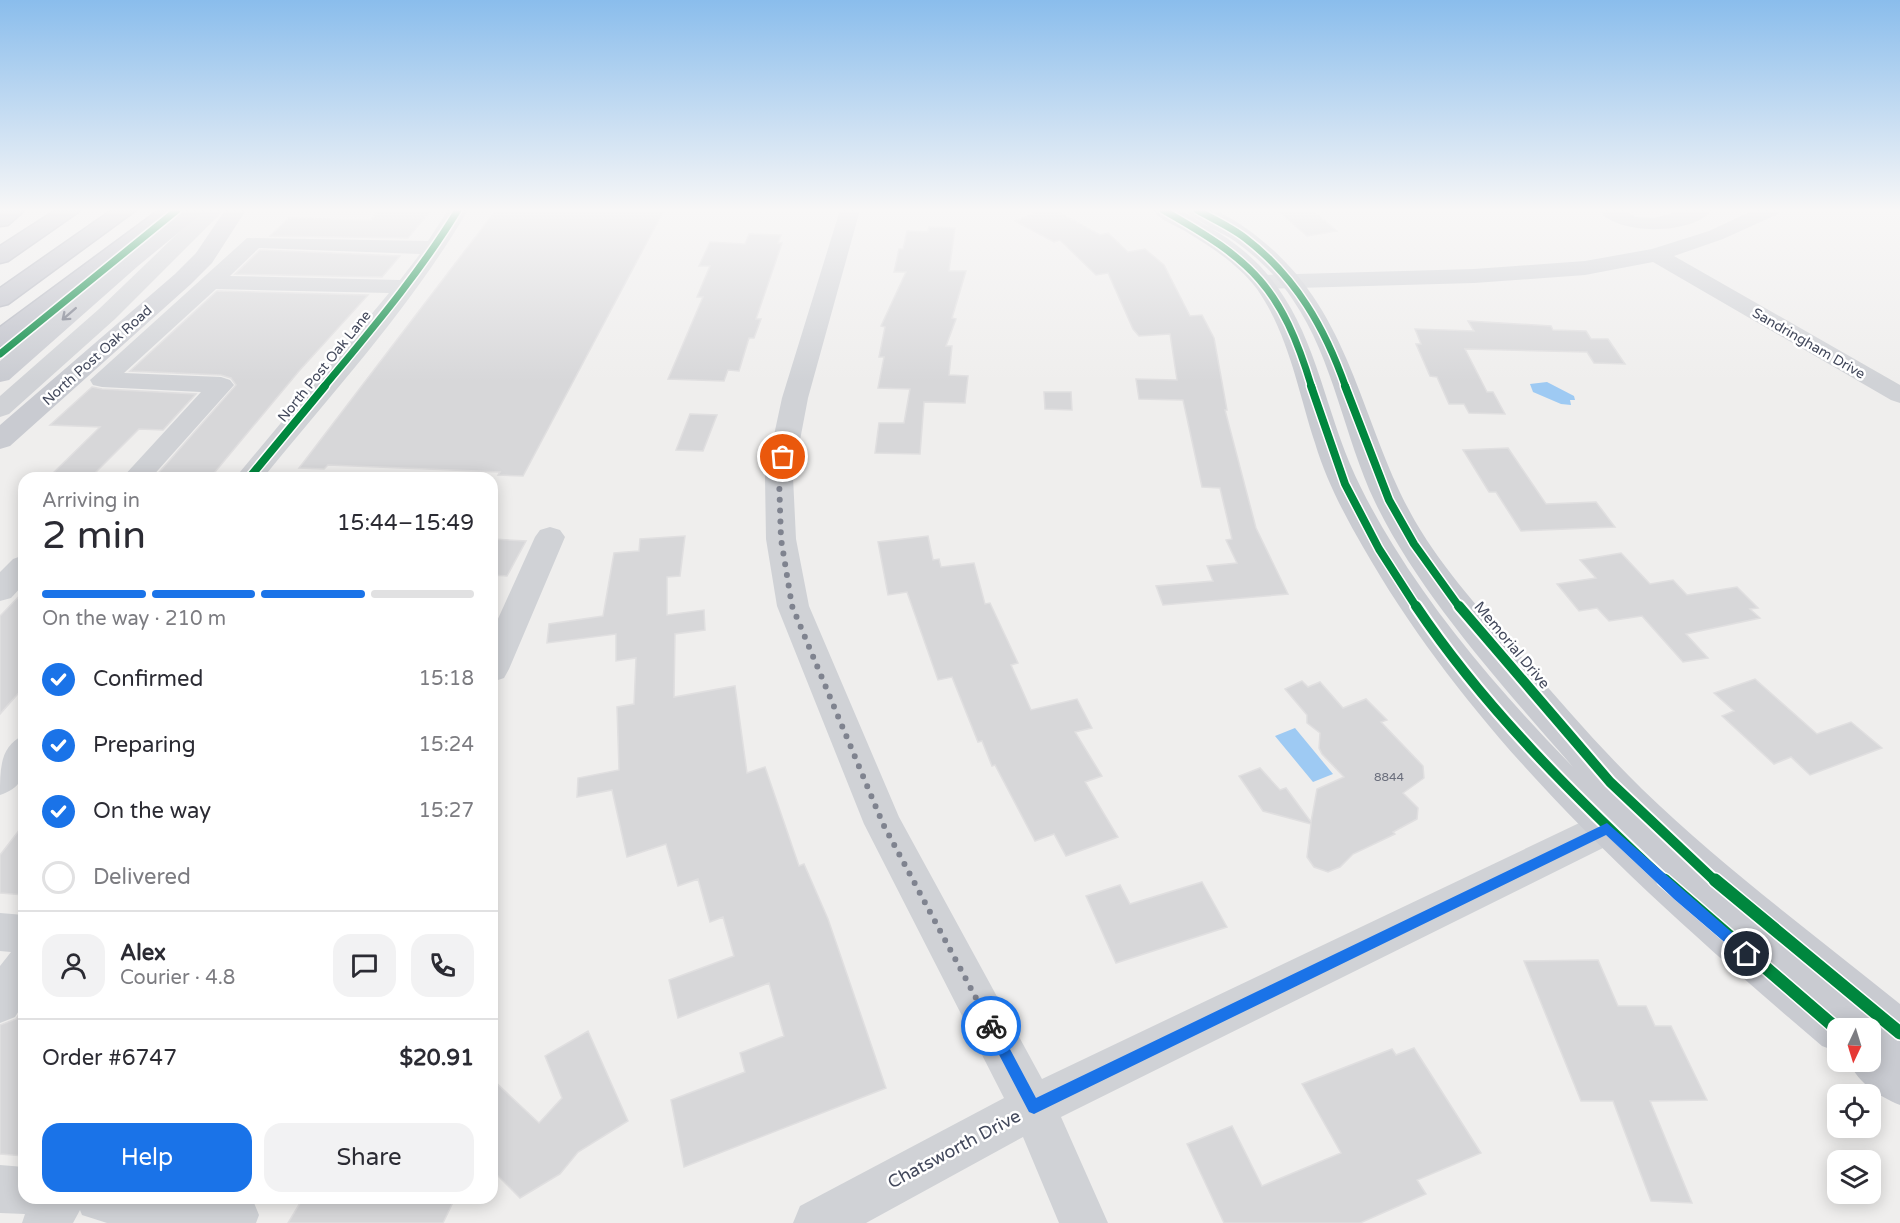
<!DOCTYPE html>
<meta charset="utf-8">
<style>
:root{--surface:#fff;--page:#f2f2f3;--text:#2b2b33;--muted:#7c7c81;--line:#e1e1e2;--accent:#1a73e8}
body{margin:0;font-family:"Varela Round",sans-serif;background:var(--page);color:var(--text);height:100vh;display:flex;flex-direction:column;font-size:22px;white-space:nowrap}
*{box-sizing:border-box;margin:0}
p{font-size:20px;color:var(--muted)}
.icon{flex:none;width:33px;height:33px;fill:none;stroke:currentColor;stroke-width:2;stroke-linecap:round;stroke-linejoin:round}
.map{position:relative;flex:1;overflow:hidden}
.side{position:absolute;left:18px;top:472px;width:480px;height:732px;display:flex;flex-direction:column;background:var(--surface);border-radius:18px;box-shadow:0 3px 15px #0003}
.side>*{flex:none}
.needle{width:39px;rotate:184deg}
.fabs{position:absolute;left:1827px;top:1018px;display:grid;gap:12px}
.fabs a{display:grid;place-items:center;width:54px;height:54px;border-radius:12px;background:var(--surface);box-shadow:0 3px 15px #0003;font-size:30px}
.pin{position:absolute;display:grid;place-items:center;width:51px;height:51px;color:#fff;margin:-26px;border:3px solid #fff;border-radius:50%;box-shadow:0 2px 6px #0007}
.courier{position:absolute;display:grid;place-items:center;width:60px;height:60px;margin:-30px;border:4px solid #1a73e8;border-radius:50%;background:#fff;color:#222;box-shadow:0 2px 8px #0007}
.headline em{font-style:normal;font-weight:600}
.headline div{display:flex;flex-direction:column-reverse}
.headline{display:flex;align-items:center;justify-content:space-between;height:102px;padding:0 24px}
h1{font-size:39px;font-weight:600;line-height:45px}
.bar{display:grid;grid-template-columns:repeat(4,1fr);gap:9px 6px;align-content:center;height:72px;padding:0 24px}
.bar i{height:8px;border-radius:4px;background:var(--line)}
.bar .on{background:var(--accent)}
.bar p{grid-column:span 4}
.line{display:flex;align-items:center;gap:15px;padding:0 24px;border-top:2px solid var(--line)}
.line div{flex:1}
.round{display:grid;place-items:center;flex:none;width:63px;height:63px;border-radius:18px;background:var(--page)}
ol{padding:0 24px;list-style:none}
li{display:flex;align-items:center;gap:18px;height:66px}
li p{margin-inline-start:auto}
li .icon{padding:6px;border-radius:50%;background:var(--accent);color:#fff;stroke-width:4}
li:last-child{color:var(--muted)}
li i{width:33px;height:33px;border:3px solid var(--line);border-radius:50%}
.cta{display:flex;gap:12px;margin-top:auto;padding:12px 24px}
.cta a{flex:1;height:69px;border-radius:18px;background:var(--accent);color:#fff;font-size:24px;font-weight:600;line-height:69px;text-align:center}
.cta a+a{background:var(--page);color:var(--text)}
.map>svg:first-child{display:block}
.water{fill:#9ecaf3}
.building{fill:#d7d7d9;stroke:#e0dfe0;stroke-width:1.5}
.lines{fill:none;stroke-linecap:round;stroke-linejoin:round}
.highway-casing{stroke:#b1b4be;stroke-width:3}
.minor{fill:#d0d2d6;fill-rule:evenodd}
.major{fill:#c9cbd1;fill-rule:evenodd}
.highway{fill:#bec0c9;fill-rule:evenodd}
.cycleway-far3-casing{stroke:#fff;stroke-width:10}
.cycleway-far2-casing{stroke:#fff;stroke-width:11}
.cycleway-far1-casing{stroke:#fff;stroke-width:14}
.cycleway-casing{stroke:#fff;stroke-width:16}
.cycleway-far3{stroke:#00873e;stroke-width:7}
.cycleway-far2{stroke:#00873e;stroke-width:8}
.cycleway-far1{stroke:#00873e;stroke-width:10}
.cycleway{stroke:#00873e;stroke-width:13}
.oneway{stroke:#727685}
.route{fill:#1a73e8}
.done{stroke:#7f838f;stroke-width:6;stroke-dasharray:0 10.8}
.labels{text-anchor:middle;stroke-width:5;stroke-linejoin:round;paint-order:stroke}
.number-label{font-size:12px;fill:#6a6e7c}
.far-street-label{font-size:14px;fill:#43495c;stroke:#fff}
.street-label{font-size:15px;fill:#43495c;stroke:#fff}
.near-street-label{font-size:18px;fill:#43495c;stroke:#fff}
</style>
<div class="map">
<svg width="1900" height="1223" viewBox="0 0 1900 1223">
<rect width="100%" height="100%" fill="#efeeed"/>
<path class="water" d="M1547,382L1574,396L1575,400H1570L1571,405L1561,404L1533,392L1530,384Z
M1295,728L1333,774L1313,782L1275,736Z"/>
<path class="building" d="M379,210H431L408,238L270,236L289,218L371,220Z
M496,210H664L523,476L498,475L500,472L328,465L324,469L299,468Z
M1042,210H1055L1100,235L1108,233L1128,252L1145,249L1164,265L1190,316L1202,315L1214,338L1227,410H1225L1256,528L1288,594L1163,605L1156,586L1213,581L1207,566L1237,563L1226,540L1232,539L1220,488L1202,487L1183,400L1139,399L1136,379L1177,380L1170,334L1139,336L1133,329L1108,273L1096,275L1060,240L1054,242L1015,221Z
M1277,210H1312L1337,231L1307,236Z
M929,227L955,228L949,271H966L952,318L956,319L946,346H952L949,375L968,376L965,403L924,402L920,454L875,453L879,423H904L910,389L878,388L884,357H879L885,327L881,326L906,272H894L899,249H903L907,231L928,232Z
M749,234L781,235L778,243H782L756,319H761L754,338H749L739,371L728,370L724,381L668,379L703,297H697L710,266H699L710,242L745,244Z
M260,250L400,256L382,277L235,274Z
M217,291L368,295L299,371L210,478H154L236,385L231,378L221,375L130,371Z
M1468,321L1551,326L1553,330L1586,331L1591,339H1608L1625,364L1594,363L1587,352L1465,349L1487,392H1493L1505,414L1469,413L1464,404H1449L1437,377L1430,376L1416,344H1421L1415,329L1474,331Z
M92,387L102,389L196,394L163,430L139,429L90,478H48L100,427L50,425Z
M1044,392H1071L1072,410L1045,409Z
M690,414L717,415L703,451L676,450Z
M1508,448L1546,504L1596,502L1615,527L1521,531L1496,492H1489L1463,450Z
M685,536L680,576L667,577V615L704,610L705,630L675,634L674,697L735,686L747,773L765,767L799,866L804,864L828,919L886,1088L684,1167L671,1100L745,1072L740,1053L784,1036L769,983L678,1018L669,980L734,956L723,917L710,922L698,879L678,886L666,844L627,857L612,790L577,797L578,778L619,770L617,707L634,704L636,658L616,661V634L547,643L549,624L603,616L614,553L639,551L640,539Z
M928,536L933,560L939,559L941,567L974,563L985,604L990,603L1018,663L1011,665L1031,710L1077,699L1092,728L1075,732L1102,776L1085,782L1118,837L1066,856L1054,834L1035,841L995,765L992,766L982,741L978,742L952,677L938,680L907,592L888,595L878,542Z
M492,539L526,541L507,576L492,575Z
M1621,553L1650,584L1673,580L1687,595L1737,587L1758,608L1750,609L1760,618L1686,634L1708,658L1683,662L1642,616L1609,621L1597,608L1579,611L1557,584L1596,578L1580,560Z
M24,591V687L0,714V616Z
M1755,679L1817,734L1851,722L1882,748L1810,775L1791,757L1774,764L1722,716L1734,711L1714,693Z
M1302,681L1308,687L1320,682L1343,708L1366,699L1387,720L1381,722L1423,766L1424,778L1403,793L1418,808L1417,819L1393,832L1395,834L1353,854L1340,867L1328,872L1314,867L1307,857L1311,824L1263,811L1239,776L1260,768L1280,790L1286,788L1311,822L1317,789L1344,777L1322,754L1319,748L1320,733L1307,723V715L1285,689Z
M24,824V895L0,893V855Z
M1202,882L1227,927L1116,963L1086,896L1120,885L1130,904Z
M1598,960L1618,1006H1646L1655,1026H1671L1707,1100L1650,1101L1692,1203L1651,1201L1613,1101H1581L1524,961Z
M24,1007V1156L0,1154V1025L16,1019Z
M588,1031L628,1121L578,1152L560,1174L520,1198L492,1170V1079L539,1123L562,1098L545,1056Z
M1414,1048L1481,1153L1417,1180L1426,1194L1360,1223H1224L1187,1144L1232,1126L1262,1186L1341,1153L1302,1084L1392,1049L1396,1055Z
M303,1198H455L443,1223H288Z"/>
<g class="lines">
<g class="highway-casing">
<path id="highway" d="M0,210H25L8,225L0,226Z
M56,210H81L8,261L0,263V246Z
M112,210H136L8,304L0,306V288Z
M159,210H183L9,344L0,346V327Z"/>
</g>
<path class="minor" d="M202,210H224L115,319L9,414L0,417V396L99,309Z
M448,210H468C411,307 334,391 263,478H235L389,293L216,289L124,373L221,377L230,380L234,385L151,478H122L201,392L102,387L93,385L90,380L247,238L428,241ZM259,248L420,254L400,280L230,276Z
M840,210H860L808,398L793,477L796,539L809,606L899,817L1042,1079L1594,816L1630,806L1643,810L1649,822L1643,834L1615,842L1061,1117L1108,1223H1059L1023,1137L866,1223H793L800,1206L1004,1098L864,824L777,606L766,539L765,477L782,398Z
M1599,210H1623L1636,217L1654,218L1684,210H1712C1695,234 1618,237 1599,210Z
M1754,210H1781L1778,214L1723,239L1674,256L1900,385V403L1891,400L1653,262L1585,275L1474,283L1264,289L1256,287L1253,282L1256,277L1264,275L1474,269L1585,261L1652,249L1709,231Z
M550,527L560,530L565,537L509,669L504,678L492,682V632L535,537L540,530Z
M24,555V584L11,598L0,601V572L13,559Z
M24,735C24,763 31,785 0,795C0,768 0,746 24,735Z
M0,913L24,915V1003L15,1017L0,1023V966L11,952L0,951Z
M0,1165L24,1167V1198H252L259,1215L256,1223H107L82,1215L80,1210L73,1223H22L25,1214L0,1213Z"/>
<path class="major" d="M182,210H206L138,266L9,380L0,382V361L122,256Z
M225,210H246L212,263L191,284L10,446L0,449V425L175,274L196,253Z
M1153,210C1161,210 1172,208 1180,211C1193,215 1207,226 1219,233C1309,289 1314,376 1350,464C1362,492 1377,519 1393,545C1443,626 1506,698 1573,767C1505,689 1419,594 1375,502C1344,437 1334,360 1293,300C1278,277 1258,258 1236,242C1222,231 1197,225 1187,210C1195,210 1206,208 1214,211C1232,217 1251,231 1265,243C1353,316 1361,426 1415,521C1444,571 1485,615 1523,659C1562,703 1600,748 1642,789C1723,867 1813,934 1900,1004V1105C1880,1097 1858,1083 1849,1062H1870V1029H1838V1052L1822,1046C1651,900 1476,745 1363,547C1344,514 1326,480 1315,443C1298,391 1289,335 1257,289C1238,264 1211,247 1185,231C1174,225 1160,220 1153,210Z"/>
<use href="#highway" class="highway"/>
<g class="cycleway-far3-casing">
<path id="cycleway-far3" d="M1163,210C1253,261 1281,286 1312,388
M1197,210C1213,219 1231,227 1245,238C1296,277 1325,328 1346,388
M0,354L177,210
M323,388C371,330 419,274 458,210"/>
</g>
<g class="cycleway-far2-casing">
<path id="cycleway-far2" d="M1311,386L1345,484L1379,549L1417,608
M1345,386L1389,500L1414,544L1460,608
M249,478L325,386"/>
</g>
<g class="cycleway-far1-casing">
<path id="cycleway-far1" d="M1416,606C1485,709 1576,798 1666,882
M1459,606L1610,782L1716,882"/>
</g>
<g class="cycleway-casing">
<path id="cycleway" d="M1664,880L1838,1030
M1715,880L1900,1033"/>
</g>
<use href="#cycleway-far3" class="cycleway-far3"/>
<use href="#cycleway-far2" class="cycleway-far2"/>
<use href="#cycleway-far1" class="cycleway-far1"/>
<use href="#cycleway" class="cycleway"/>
</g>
<defs><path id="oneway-shaft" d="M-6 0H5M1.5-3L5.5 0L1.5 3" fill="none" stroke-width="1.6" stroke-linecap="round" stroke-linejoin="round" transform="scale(1.5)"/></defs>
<use class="oneway" href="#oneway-shaft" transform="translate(69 314) rotate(139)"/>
<linearGradient id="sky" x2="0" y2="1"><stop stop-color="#8abdec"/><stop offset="0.55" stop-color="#f8f7f7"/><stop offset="1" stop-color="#f8f7f7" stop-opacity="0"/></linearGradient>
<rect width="1900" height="382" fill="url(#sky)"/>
<path class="route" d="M1607,823L1752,950V958H1743L1674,899L1606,835L1034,1114L1029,1112L984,1026L991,1019L995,1021L1036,1098Z"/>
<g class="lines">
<path class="done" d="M783,457L779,477L781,539L792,606L883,824L991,1026"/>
</g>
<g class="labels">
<g class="number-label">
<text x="1389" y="781">8844</text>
</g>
<g class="far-street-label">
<text transform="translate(1809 343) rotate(30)" y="5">Sandringham Drive</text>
<text transform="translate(97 355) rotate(-42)" y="5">North Post Oak Road</text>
<text transform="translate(324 366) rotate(-51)" y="5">North Post Oak Lane</text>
</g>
<g class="street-label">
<text transform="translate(1512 645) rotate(50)" y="5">Memorial Drive</text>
</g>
<g class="near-street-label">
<text transform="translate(954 1149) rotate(-28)" y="6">Chatsworth Drive</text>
</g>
</g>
</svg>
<div class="fabs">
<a><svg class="needle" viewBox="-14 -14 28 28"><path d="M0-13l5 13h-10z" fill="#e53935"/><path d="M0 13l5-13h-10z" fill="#7c7c81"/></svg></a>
<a><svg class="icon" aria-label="locate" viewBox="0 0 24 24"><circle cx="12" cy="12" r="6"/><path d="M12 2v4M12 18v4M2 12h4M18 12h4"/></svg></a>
<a><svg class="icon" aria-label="layers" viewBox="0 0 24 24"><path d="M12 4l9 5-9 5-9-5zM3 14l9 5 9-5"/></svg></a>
</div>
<div class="pin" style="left:783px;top:457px;background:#ea580c"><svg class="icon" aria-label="bag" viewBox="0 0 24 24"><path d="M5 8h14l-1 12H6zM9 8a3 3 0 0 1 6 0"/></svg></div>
<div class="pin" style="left:1747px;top:954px;background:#1f2937"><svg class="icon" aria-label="home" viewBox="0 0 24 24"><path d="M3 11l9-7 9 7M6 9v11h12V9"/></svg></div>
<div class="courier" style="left:991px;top:1026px"><svg class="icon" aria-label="bike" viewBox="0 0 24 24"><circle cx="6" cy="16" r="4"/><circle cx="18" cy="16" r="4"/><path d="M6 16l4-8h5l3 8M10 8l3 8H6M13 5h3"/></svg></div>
<section class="side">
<div class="headline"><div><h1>2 min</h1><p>Arriving in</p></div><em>15:44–15:49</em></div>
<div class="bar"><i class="on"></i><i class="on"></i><i class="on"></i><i></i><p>On the way · 210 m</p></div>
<ol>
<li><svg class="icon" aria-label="check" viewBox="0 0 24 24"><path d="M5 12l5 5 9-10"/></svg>Confirmed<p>15:18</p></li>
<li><svg class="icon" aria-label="check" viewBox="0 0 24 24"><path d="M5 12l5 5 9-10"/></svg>Preparing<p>15:24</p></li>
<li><svg class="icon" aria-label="check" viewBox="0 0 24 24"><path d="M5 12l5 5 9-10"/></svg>On the way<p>15:27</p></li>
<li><i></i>Delivered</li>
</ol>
<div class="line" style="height:108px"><a class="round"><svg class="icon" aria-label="person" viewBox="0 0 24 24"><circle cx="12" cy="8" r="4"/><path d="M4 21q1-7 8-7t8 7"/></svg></a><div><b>Alex</b><p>Courier · 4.8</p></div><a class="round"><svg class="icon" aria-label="chat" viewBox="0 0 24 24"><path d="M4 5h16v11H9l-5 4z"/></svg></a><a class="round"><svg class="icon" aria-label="phone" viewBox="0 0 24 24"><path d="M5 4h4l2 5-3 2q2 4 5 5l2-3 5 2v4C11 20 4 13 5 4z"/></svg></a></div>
<div class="line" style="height:78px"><div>Order #6747</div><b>$20.91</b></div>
<div class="cta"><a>Help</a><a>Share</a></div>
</section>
</div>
